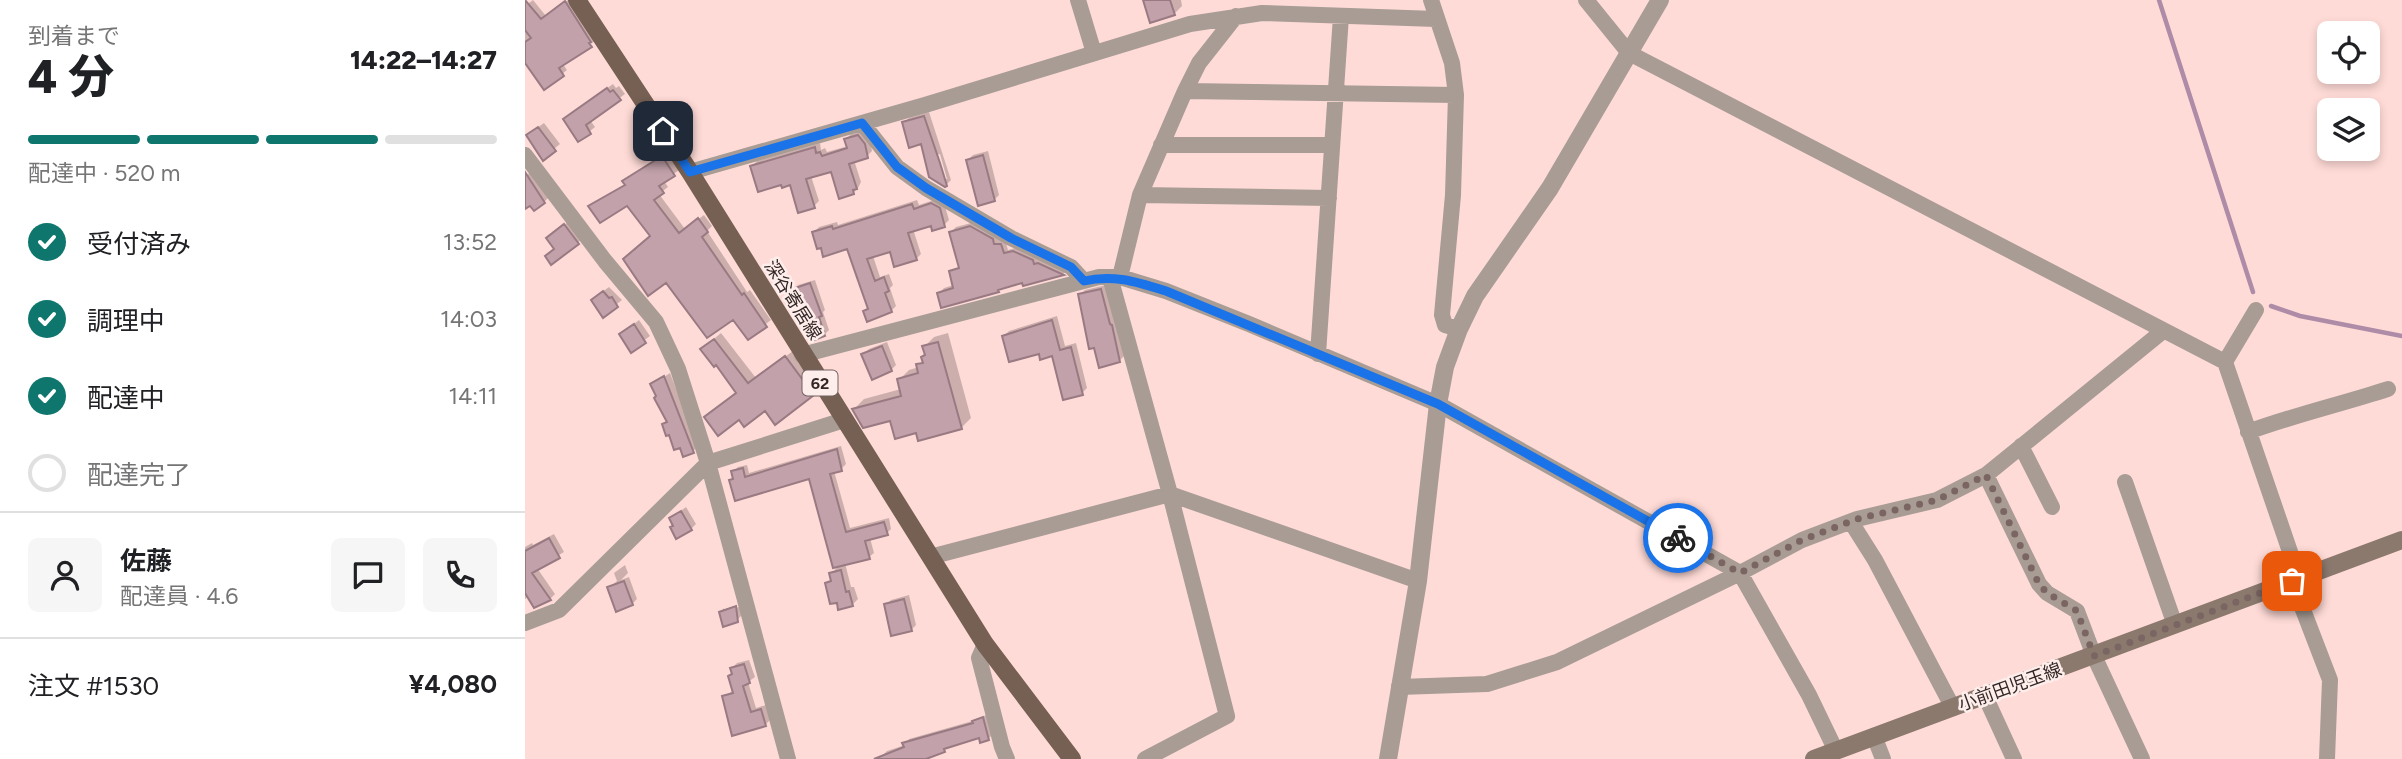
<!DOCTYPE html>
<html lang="ja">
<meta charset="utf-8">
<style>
:root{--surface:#fff;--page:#f6f6f6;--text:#202124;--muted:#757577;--line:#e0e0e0;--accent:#0f766e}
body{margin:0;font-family:Figtree,"Noto Sans JP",sans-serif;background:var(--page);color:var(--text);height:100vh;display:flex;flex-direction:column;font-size:26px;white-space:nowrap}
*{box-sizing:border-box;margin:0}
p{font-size:23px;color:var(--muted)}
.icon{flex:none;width:38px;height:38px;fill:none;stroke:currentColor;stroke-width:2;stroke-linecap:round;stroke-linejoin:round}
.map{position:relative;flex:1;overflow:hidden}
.panel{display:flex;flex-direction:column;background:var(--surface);width:525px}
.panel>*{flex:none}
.buttons{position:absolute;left:1792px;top:21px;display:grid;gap:14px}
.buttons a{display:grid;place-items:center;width:63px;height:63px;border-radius:10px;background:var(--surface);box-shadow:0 4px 10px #0003;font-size:35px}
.pin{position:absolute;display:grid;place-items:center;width:60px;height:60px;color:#fff;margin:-30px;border-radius:14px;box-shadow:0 4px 10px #0006}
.courier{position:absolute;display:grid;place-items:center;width:70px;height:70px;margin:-35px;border:5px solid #1a73e8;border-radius:50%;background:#fff;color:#222;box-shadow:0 2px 9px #0007}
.overview em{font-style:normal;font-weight:800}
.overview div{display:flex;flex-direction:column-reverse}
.overview{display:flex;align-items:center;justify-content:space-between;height:119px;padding:0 28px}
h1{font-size:46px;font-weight:800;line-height:52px}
.bar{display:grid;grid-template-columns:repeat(4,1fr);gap:10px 7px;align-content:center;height:84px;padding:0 28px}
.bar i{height:9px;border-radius:5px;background:var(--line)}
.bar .current{background:var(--accent)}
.bar p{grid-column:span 4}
.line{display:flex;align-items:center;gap:18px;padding:0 28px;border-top:2px solid var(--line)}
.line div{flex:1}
.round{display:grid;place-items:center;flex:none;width:74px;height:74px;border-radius:10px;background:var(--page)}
ol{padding:0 28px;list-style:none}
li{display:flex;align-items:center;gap:21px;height:77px}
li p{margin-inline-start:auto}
li .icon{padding:7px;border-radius:50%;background:var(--accent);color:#fff;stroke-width:4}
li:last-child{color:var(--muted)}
li i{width:38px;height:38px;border:4px solid var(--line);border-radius:50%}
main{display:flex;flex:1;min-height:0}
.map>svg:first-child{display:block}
.shadow{fill:#0003;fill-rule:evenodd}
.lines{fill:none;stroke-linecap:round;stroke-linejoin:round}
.stream{stroke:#ae8ca7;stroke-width:4.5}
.building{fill:#c2a1aa;stroke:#997a83;stroke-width:2}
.minor{stroke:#a89c95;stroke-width:16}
.tertiary{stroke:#a89c95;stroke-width:18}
.secondary{stroke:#8b796e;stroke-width:18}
.primary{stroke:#756053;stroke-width:18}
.done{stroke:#7a6563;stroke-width:7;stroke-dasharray:0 12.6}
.route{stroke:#1a73e8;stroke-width:9}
.labels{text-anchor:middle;stroke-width:5;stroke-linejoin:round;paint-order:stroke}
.shield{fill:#fdeeec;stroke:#706260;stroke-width:2}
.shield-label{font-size:16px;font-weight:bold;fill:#332624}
.street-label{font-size:18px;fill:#332624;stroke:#fdeeec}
</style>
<main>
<section class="panel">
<div class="overview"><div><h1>4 分</h1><p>到着まで</p></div><em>14:22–14:27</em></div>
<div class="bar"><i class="current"></i><i class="current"></i><i class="current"></i><i></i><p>配達中 · 520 m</p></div>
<ol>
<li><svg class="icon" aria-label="check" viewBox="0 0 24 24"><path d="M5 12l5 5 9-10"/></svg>受付済み<p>13:52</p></li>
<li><svg class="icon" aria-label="check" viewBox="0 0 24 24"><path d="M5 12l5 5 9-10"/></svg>調理中<p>14:03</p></li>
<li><svg class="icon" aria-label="check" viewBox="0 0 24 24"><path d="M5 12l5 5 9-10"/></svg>配達中<p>14:11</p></li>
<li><i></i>配達完了</li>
</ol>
<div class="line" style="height:126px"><a class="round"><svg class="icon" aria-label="person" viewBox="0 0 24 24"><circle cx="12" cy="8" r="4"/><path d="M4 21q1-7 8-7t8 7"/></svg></a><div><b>佐藤</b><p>配達員 · 4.6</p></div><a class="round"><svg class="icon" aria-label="chat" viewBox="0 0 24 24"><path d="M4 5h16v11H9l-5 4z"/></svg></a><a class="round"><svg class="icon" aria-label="phone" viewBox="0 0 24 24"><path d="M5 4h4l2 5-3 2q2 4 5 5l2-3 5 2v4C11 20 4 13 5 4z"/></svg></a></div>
<div class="line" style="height:91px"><div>注文 #1530</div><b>¥4,080</b></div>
</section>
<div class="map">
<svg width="1877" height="759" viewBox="0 0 1877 759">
<rect width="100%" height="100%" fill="#ffdbd7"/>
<path class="shadow" d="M8,0L21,16L43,0H46L70,41L37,63L42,70L20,88L0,60V6Z
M620,0H656L657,6L649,14Z
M88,84L91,88L94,86L100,94L65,120L70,127L54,140L45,114Z
M404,112L426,180L421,185L397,142L379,123L384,118ZM415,154L422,179H418L411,155Z
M19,123L35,144L18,158L9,130Z
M339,131L345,139L347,151L342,156L329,160L336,182L333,188L328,193L307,170L286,176L294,201L289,206L266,183L227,166L232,161L295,143L296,150L300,148L302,152L323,146L321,139L326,134Z
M463,151L474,195L469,200L443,160L448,155Z
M142,152L154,170L139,181L143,187L134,194L160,229L179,215L187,226L182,231L222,292L225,290L246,320L223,338L208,317L127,236L103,203L66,206L101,184L105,176Z
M8,171L24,197L19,202L5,203L0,207V176Z
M412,199L419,203L424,220L419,225L407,224L388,229L396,254L391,259L366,250L348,256L355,277L364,274L368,285L365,288L371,306L366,311H340L344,307L323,247L289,232L294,227L312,222L313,225L392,200L394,205Z
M44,221L57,238L53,243L31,248L28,234Z
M450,222L480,240L483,250L494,247L512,256L514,260L519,259L542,270L538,274L499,284L498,281L477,287L473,291L414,293L419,288L429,285L426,272L435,266L426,232L431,227Z
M290,280L300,310L298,312L304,330L299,335L269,290L273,285Z
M581,285L599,356L594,361L555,295L560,290Z
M84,287L97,300L78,315L73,295Z
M532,316L540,346L551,343L562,388L557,393L528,354L515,352L479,336L484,331Z
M114,320L125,336L106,350L96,334Z
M196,333L231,378L268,351L294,387L288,393L240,409L213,392L184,343Z
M423,333L446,418L436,428L392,431L366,418L329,409L339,399L376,389L374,380L384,370L394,367L401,354L399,347L409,337Z
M362,342L371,365L366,370L339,354L344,349Z
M145,373L173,446L168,451L156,446L139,424L143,420L127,385Z
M316,446L321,464L316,469L309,471L325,528L364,518L366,529L362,533L345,538L349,553L344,557L320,563L326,587H329L333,599L327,605L302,583L307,578L306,574L315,564L285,477L209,478L208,472L213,467L222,465L224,473Z
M161,507L171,524L166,529L150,525L146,518Z
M29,534L39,552L12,568L30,594L25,599L4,596L0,599V547L7,543L8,545Z
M100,565L103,573L96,580L104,577L112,599L107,604L84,588L92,581L89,573Z
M384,595L391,625L386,630L361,605L366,600Z
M217,606V615L212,620L196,612L199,608V612Z
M224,660L230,677L223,682L231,708L241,705L245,720L240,725L199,697L209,690L207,668L212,663Z
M463,714L468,734L463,739L455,736L423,746L419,751L403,756L404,759H358L357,756L362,751L380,745L384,739L451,720Z"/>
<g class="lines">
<path class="stream" d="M1634,0L1728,292
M1746,306L1775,316L1877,336"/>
</g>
<path class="building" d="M0,0L16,19L40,1L66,42L64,43L67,47L34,68L39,76L19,90L0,63V42L6,38L0,30Z
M618,0H645L650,15L625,23Z
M82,88L85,92L88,90L96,100L61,125L66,134L53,142L38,119Z
M399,116L415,163L422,186L420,187L404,177L396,144L384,148L377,122Z
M13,127L31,151L18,161L1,135Z
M333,135L340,144L343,158L324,164L332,189L328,190L329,194L314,199L306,172L281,179L290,208L273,213L265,185L257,188L256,185L233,192L225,166L290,147L291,153L295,152L297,156L322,148L319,139Z
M458,155L470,201L453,206L441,160Z
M137,156L150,176L134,186L139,193L129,200L154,233L173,218L183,232L177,237L217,295L219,293L242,327L223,340L208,320L182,338L141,283L123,296L98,259L125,236L102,206L75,223L63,206L100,185L97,181Z
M0,172L20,203L9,211L5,206L0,209Z
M406,203L415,208L420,227L407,231L406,226L383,233L392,260L369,267L365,252L342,259L350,281L359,277L364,291L360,293L367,312L342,322L338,311L343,309L322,249L298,257L296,248L292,249L287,232L307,226L308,229L387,204L389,209Z
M39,224L54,244L26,265L20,256L29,249L21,238Z
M445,226L468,239L469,244H476L479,253L488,251L508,260L509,264L513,263L539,275L498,286L497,283L473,290L474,292L416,308L412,293L428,288L424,271L434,268L424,232Z
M285,283L297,316L294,317L300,336L287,341L267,289Z
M576,289L585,324L587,325L595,362L574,368L569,348L564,349L553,294Z
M78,291L84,298L87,297L93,307L78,318L66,300Z
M527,320L535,350L546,347L558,395L538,400L527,356L515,360L514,354L484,362L477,336Z
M109,324L121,343L106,353L94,334Z
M189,339L223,383L260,356L289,395L250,425L240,411L219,427L214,420L193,436L179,417L211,393L191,365L189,367L175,349Z
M413,342L437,429L393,441L391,433L370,439L365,421L338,428L327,409L376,396L372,379L393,373L391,364L398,363L396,357L400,355L397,346Z
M357,346L367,371L347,380L336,354Z
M139,376L169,453L158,457L155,448L149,450L144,435L141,436L137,424L142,422L129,398L131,396L125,384Z
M312,449L317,471L305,474L321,532L359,522L363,535L340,541L345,559L308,568L284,479L210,501L204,480L208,479L206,471L218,468L220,477Z
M156,511L167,530L151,539L145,527L148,526L144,518Z
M24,538L35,558L7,573L26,600L9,608L0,593V551Z
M316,570L321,592L324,591L328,606L313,610L312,603L305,604L300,583L306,581L304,573Z
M99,581L108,605L91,612L82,587Z
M379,599L387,631L366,636L359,604Z
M211,606L213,622L198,627L194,612Z
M219,664L225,683L218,686L226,712L236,709L241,726L207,736L197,696L208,693L203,676L207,674L205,668Z
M458,717L464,740L455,743L454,738L419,749L420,752L401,759H349L379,747L377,743L448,723L447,721Z"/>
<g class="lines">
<path class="minor" d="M553,0L569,53
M906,0L927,63L931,95L928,195L917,315L920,325L934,329
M1061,0L1104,53L1700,362L1774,578
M660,91L931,95
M337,123L372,167L401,188L486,238L546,267L559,281
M636,145H807
M0,155L80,261L131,322L153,369L183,463L263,759
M165,172L400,105L665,24L737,13L911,19
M615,195L804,198
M585,277L645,494L702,716L620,759
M595,277L615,195L660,91L674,63L711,16
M793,354L816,16
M277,355L574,277H595L641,291L724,324L913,404L1215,573L1284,695L1311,751
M1700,362L1731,310
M1723,432C1769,415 1817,404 1863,389
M1496,446L1527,507
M1461,475L1514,584L1522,593L1552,611L1569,656L1617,759
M1600,482L1650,625
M1326,522L1350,560L1428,708
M405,557L645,494L893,581
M1767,581L1805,680L1802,759
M0,623L34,610L183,463L319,420
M460,644L454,658L477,747L482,759
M874,687L962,684L1032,662L1215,573L1277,540L1332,519L1412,500L1461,475L1638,331
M1460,696L1489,759
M1349,736L1358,759"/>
<path class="tertiary" d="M863,759L893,581L913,404L920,367L934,329L950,296L1025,188L1135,0"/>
<path class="secondary" d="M1289,759L1877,540"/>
<path class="primary" d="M52,0L165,172L460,644L547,759"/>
</g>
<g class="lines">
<path class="done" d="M1153,538L1215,573L1277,540L1332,519L1412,500L1461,475L1514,584L1522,593L1552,611L1569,656L1767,581"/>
<path class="route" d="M138,131L165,172L337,123L372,167L401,188L486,238L546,267L559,281C588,274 612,282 641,291L913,404L1153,538"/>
</g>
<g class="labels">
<rect class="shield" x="277.5" y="370.5" width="35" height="25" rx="5"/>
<g class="shield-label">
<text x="295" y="389">62</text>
</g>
<g class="street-label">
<text transform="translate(268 300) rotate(58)" y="6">深谷寄居線</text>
<text transform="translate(1485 687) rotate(-20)" y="6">小前田児玉線</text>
</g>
</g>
</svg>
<div class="buttons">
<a><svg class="icon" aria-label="locate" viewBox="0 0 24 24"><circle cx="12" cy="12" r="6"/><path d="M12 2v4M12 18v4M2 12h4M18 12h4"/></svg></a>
<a><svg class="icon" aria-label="layers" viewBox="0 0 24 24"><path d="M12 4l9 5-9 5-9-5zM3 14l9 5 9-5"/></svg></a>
</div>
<div class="pin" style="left:1767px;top:581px;background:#ea580c"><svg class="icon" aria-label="bag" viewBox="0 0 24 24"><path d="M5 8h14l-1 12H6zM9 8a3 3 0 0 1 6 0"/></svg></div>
<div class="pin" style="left:138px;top:131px;background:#1f2937"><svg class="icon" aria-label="home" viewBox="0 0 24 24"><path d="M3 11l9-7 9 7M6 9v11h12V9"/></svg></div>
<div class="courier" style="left:1153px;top:538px"><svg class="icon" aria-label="bike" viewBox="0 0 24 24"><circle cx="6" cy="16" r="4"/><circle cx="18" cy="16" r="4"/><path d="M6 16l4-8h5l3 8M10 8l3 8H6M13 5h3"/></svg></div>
</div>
</main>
